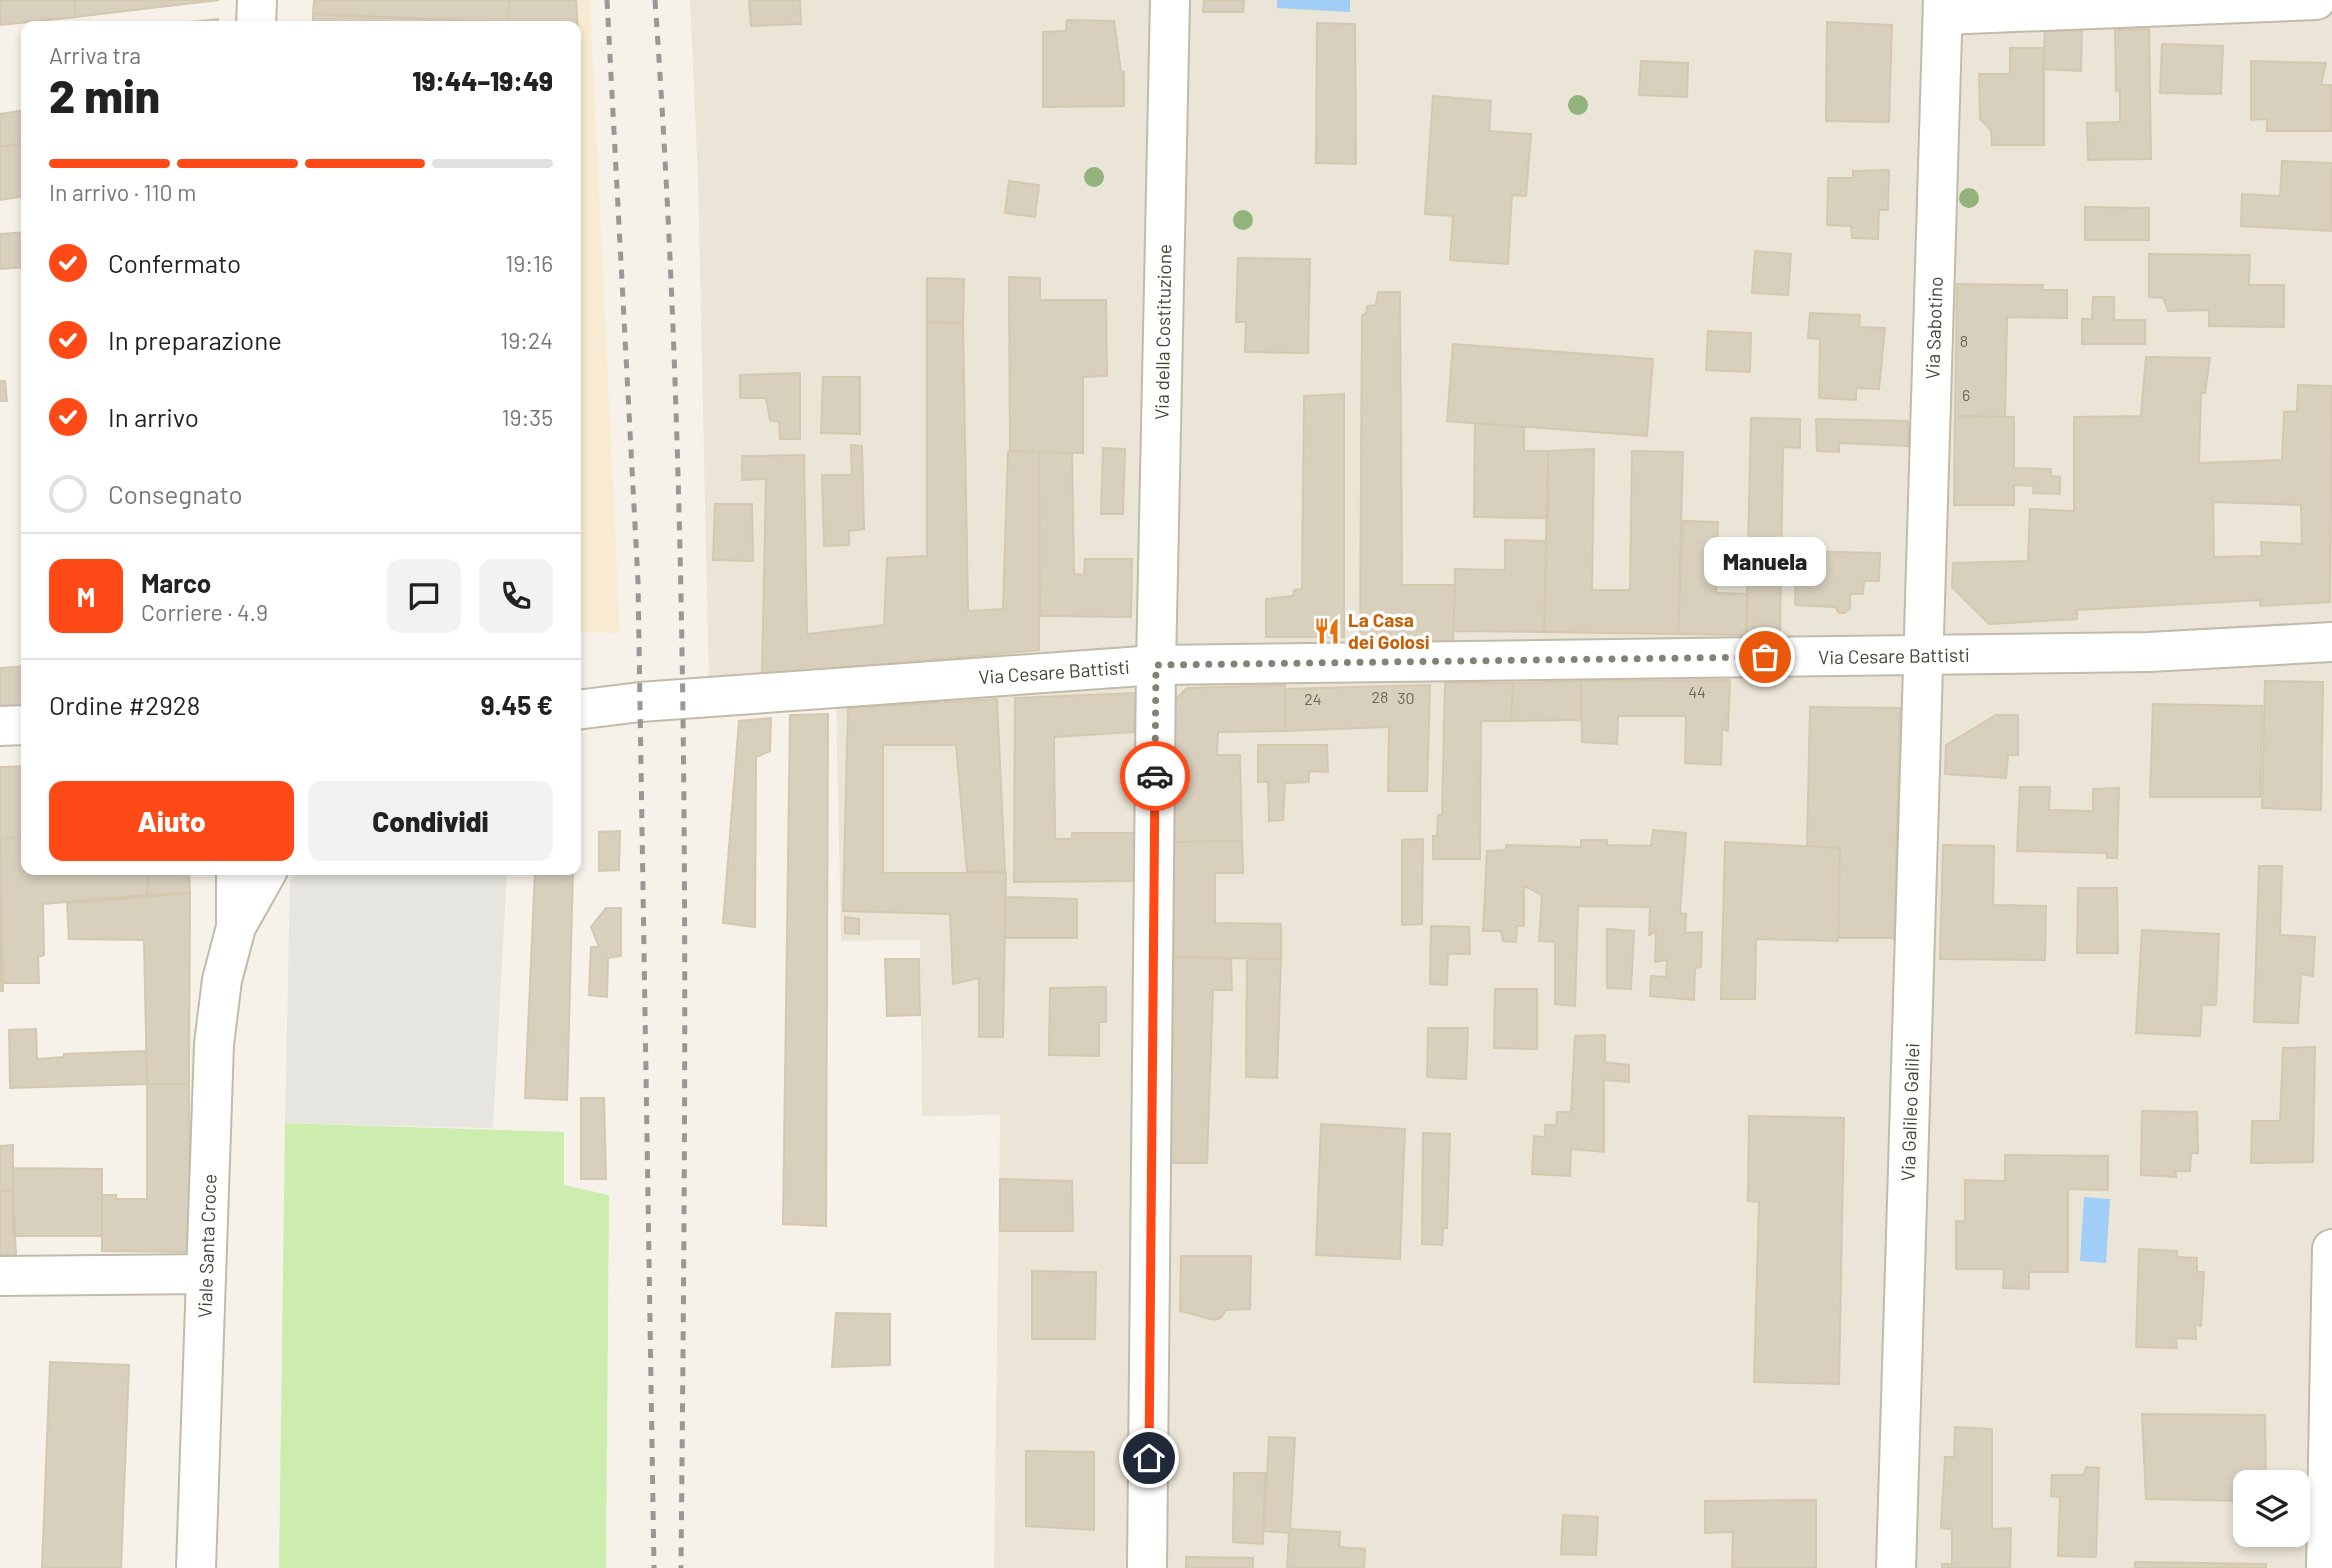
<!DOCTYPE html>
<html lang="it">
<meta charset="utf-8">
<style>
:root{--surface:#fff;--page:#f2f2f2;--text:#222;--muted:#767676;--line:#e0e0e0;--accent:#ff4916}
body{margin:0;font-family:Barlow,sans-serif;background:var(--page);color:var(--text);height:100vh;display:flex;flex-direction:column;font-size:26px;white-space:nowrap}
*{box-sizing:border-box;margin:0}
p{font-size:23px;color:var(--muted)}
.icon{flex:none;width:38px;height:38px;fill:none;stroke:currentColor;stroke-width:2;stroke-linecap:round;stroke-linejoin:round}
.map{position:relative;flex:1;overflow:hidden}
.sheet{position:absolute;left:21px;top:21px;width:560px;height:854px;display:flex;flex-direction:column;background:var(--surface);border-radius:14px;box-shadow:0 4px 10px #0003}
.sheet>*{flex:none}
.buttons{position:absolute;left:2233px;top:1470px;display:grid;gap:14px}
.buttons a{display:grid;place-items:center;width:77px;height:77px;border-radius:14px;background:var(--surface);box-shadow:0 4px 10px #0003;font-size:35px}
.pin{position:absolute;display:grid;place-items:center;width:60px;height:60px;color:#fff;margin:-30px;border:4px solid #fff;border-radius:50%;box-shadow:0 2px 7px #0007}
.courier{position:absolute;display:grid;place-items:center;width:70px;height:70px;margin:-35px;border:5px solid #ff4916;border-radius:50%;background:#fff;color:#222;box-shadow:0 2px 9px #0007}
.bubble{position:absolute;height:49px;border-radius:14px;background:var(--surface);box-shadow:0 4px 10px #0003;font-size:23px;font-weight:800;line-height:49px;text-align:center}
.head em{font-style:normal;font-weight:800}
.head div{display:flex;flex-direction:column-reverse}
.head{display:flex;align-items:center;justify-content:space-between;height:119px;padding:0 28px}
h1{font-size:46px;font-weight:800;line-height:52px}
.bar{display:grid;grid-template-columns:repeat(4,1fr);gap:10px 7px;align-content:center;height:84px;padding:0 28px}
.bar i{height:9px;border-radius:5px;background:var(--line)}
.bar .active{background:var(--accent)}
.bar p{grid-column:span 4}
.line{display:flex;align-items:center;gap:18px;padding:0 28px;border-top:2px solid var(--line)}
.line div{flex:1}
.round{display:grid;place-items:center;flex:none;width:74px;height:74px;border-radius:14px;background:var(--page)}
ol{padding:0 28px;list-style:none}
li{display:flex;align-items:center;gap:21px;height:77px}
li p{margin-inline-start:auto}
li .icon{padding:7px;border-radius:50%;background:var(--accent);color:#fff;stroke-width:4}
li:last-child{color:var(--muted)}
li i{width:38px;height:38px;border:4px solid var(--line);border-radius:50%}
.button{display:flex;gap:14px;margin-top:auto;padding:14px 28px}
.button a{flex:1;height:80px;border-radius:14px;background:var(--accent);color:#fff;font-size:28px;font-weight:800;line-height:80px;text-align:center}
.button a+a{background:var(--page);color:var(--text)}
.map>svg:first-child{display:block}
.residential{fill:#eae5d6;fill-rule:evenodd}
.commercial{fill:#f9ebd2}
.green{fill:#ccedae}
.parking{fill:#e7e5e0}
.water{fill:#a0cef7}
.building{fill:#d8cfbd;stroke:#d4c8af;stroke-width:2;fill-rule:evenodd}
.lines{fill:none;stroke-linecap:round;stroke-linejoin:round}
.minor-casing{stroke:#c2bbaa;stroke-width:42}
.tertiary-casing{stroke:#c2bbaa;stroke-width:42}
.minor{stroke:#fff;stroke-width:38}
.tertiary{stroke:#fff;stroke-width:38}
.rail{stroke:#989898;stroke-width:5;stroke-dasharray:9 9;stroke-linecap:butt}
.tree{fill:#92b47c}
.done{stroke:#868175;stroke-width:7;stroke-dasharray:0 12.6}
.route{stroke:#ff4916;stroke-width:9}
.labels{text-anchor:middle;stroke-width:7;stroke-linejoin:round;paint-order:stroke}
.number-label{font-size:16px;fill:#6e6758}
.street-label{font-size:19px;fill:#4a4436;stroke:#fff}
.food-label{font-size:19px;font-weight:bold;fill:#c56008;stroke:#fff;text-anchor:start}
</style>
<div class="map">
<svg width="2332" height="1568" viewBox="0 0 2332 1568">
<rect width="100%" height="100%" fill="#f6f2e9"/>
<path class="residential" d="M690,0H1934L1918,650L709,687L698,177Z
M1948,0H2332V631L1930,648Z
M2332,654V1568H1904L1932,664ZM2245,1482H2298V1535H2245Z
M1919,662L1890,1568H994L1000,1115L922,1116L920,940L841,941L836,697L1168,675Z"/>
<path class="commercial" d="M314,0H590L620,633L576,632V26H313Z"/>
<path class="green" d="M285,1123L564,1132V1185L609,1195L606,1568H279Z"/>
<path class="parking" d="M297,870H507L493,1128L285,1123L290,882Z"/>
<path class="water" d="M1277,0H1350V12L1277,8Z
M2084,1197L2110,1199L2106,1263L2080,1261Z"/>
<path class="building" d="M0,0H74L76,17L0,25Z
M74,0H219L76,17Z
M314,0H509L508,23L313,14Z
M509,0H576L578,29L508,23Z
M749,0H800L801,24L751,26Z
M1204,0H1244L1243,12H1203Z
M313,14L459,20V26H313Z
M218,19V26H180V23Z
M1067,20L1114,21L1121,72H1124V106L1043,107V32L1066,31Z
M1827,22L1892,25L1889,122L1826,121Z
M1317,23L1355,24L1356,164L1316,163Z
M2045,29L2082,31L2081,71L2043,69Z
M2149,29L2151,159L2088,160L2087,123L2120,122V90L2116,91L2115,30Z
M2162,44L2223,46L2221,94L2160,93Z
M2010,48H2044V145H1992L1991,130L1980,119L1979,74H2010Z
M1641,61L1688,63L1687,97L1639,95Z
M2251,61L2326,63L2321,85H2332V131H2267V119L2251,120Z
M1433,96L1491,101L1489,131L1531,134L1526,196L1512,195L1508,264L1450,260L1453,216L1425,214Z
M26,110V143L0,147V114Z
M26,143V196L0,200V147Z
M2282,161L2332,163V231L2241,226L2242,194L2280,196Z
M1889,170L1888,210H1879L1878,239L1852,238L1851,226L1827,225L1828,178H1853V171Z
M1009,181L1039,185L1035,217L1005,213Z
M2085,207L2149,208V240H2085Z
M26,232V267L0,269V234Z
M1755,251L1791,254L1788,295L1752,293Z
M2149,254L2250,255L2249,285H2284V327L2209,326V310L2168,311L2163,298L2149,297Z
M1238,258L1310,259L1308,353L1245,352L1246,322H1236Z
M1009,277L1040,278V300H1106L1107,376L1083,377V453L1010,451Z
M927,278L964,279L963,323L927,322Z
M1957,284L2043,285L2042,290H2067V318L2007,317L2005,417L1955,416Z
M1378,292H1400L1402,585H1455L1453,644L1360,641L1362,315L1366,314L1367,306L1376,305Z
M2093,297H2114V320H2145V344H2082V319H2092Z
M1810,313L1860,315L1859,327L1885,328L1879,389L1856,388V400L1819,398L1820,339L1808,338Z
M927,322L963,323L968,611L1003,609L1008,451L1039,452V650L762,675L766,479L742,480V456L804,455L807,634L884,625L887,558L927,556Z
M1708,331L1751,333L1750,372L1706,370Z
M1453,344L1653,359L1647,436L1447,421Z
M2146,357L2210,358L2205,393H2201L2199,463L2282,460L2284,412L2297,411L2298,385L2332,386L2330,602L2260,606L2261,600L2077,610V619L1989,624L1952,587L1953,563L2028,561L2030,509L2074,511V417L2141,416ZM2213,502L2301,505L2302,544L2261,542L2262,556L2214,557Z
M800,373V439H780L779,422L770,420L766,398H740V375Z
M823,377H860V434L821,433Z
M0,381H5L7,401H0Z
M1344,394V637H1266V599L1293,596L1294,590L1302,589L1304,396Z
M1955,416L2014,417V468L2051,469V476L2060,477V494L2033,493L2034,486L2014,485V505H1954Z
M1751,418L1800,419V448L1783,447L1780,636L1746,635Z
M1816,419L1908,421V446L1839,443V452L1817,451Z
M1475,423L1524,427V451H1548V518L1474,517Z
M851,445L862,446L864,529L849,531V545L824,546L822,475H852Z
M1103,448L1125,449L1123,514H1101Z
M1594,449L1592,590H1630L1632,451L1683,452L1678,634L1544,632L1548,451Z
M1039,452L1072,453L1074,574L1084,575L1085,559H1132L1131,617L1040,616Z
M715,504H752L753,561L713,560Z
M1683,521L1718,522L1716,593L1748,594L1746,635L1678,634Z
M1505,540L1547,541L1544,632L1454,631L1455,569L1505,570Z
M1796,551L1880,553L1879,581H1864L1863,594H1850V608L1845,613H1839L1835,607L1795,605Z
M26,666V708H0V668Z
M1730,680L1728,731L1722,729L1721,765L1685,763L1686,716H1618L1617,744L1582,742L1581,681Z
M1581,681V720L1511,721L1513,683Z
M2265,681L2323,682L2321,810L2262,808Z
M1445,683H1513L1511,721H1481L1480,859H1433V836H1437L1438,815H1442Z
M1285,685V731L1218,732L1217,755H1240L1242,841L1174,842V701L1187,688Z
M1430,685L1427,791H1388L1389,727L1285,731V689Z
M1135,693L1134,732L1054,737L1055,839H1072V833H1135L1134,881L1014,882L1015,698Z
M997,699L1005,872L967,871L956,745H883V873H1006L1003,1037H979V978L953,984L950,914L843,911L848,708Z
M2153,704L2262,706L2260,797H2150Z
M1810,707L1900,708L1894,938H1838L1840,848L1807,846Z
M828,714L826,1226L783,1224L790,715Z
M1996,715H2018V755H2008L2006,778L1945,774L1946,745Z
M771,718L770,751L756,757L755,927L723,923L739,721Z
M1258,745H1327L1328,772L1309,771V782L1285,783L1283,820L1269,821L1268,782H1258Z
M26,766V836L0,839V767Z
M2020,787H2050L2049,810L2093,811V789L2119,788L2117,858H2107V853L2017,851Z
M1653,830L1686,833L1680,913L1686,914L1685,933L1702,932L1701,967L1695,968L1694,1000L1650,996L1651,976L1666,977L1667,960L1655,962L1656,932L1649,935L1650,907L1578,906L1575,1006L1555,1004V942L1539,941L1542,895L1524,886V926H1517L1516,942L1503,941L1501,931H1483L1487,851L1506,850V845L1581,847V840H1607V845L1651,846Z
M620,831L619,870L599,871V832Z
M26,836V870H54L55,876L149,873L147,895L43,904L44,955L38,957L39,983H3L0,839Z
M1423,839L1422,924L1402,925V840Z
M1242,841L1243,873H1215V923L1281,924V959L1172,957L1174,842Z
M1725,842L1840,848L1838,941L1756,939L1755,999H1721Z
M1943,845L1994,846L1993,905L2046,906L2045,960L1940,959Z
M2259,866H2282L2280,935L2315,937L2313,976L2301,974L2298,1023L2254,1022Z
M149,870H189L190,893L147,895Z
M535,870H573L567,1100L525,1098Z
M0,885L3,991H0Z
M2078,888H2117L2118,953H2077Z
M190,893L189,1084H147L144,940L69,939L67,903Z
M1005,897L1077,899V938H1005Z
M606,908H621V956L608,958L607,997L589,995L591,947H599L591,927Z
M845,917L859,919V934L845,933Z
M1431,926L1469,927L1470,954H1448L1447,985L1430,984Z
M1607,929L1634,931L1631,989L1607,988Z
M2142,930L2219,934L2216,1005H2202L2200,1036L2136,1033Z
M1172,957L1231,959L1232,990H1213L1207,1163H1168Z
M885,959H919L920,1015L887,1016Z
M1247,959H1281L1277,1078L1246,1077Z
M1106,987V1022H1099V1056L1049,1055L1050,988Z
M1495,989H1537V1049L1494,1048Z
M1428,1028H1468L1466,1079L1427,1077Z
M36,1029L37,1059L64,1057V1054L146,1051L147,1084L10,1088L9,1030Z
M1605,1035V1062L1629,1065V1082L1604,1080V1152L1571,1149L1570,1176L1532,1174L1534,1136L1545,1137V1125H1556L1557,1112H1571L1575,1036Z
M2315,1047L2313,1162L2251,1163L2252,1121H2280L2283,1048Z
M147,1084H189L190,1252L102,1251V1195H116V1199H147Z
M581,1098H604L606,1179H581Z
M2142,1111L2197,1112L2198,1153H2191L2190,1171H2175L2176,1177L2141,1175Z
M1749,1116L1844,1118L1839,1384L1754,1382L1759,1202L1748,1201Z
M1321,1124L1405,1129L1400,1259L1316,1255Z
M1423,1133L1450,1134L1447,1228H1443L1442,1245L1422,1244Z
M13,1145V1191H0V1146Z
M2005,1155L2108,1156V1190L2068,1189V1272H2029V1289L2003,1288L2004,1269H1956V1221H1965V1180L2005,1181Z
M13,1168L102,1169V1236H13Z
M1000,1179L1072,1181L1073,1231H1000Z
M0,1191H13L16,1255H0Z
M2139,1249L2177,1251V1257L2197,1258V1272H2204L2201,1326L2195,1325L2196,1339L2176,1338L2177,1348L2136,1347Z
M1181,1256H1251L1250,1309L1226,1310L1221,1318L1214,1320L1180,1311Z
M1032,1271L1096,1272L1095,1339H1032Z
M836,1313L890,1314V1365L832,1367Z
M50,1362L129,1365L121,1568H42Z
M2142,1414L2265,1415L2266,1482H2245V1501L2146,1499Z
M1955,1427L1992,1429V1529L2011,1528L2010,1568H1942V1564H1952V1529L1941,1528L1945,1457H1954Z
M1269,1437L1295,1438L1290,1529L1340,1532L1339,1547L1365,1549L1364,1568H1287L1289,1533L1264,1531Z
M1026,1451L1094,1452V1530L1026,1526Z
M2086,1467L2099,1468L2096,1557L2058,1556L2060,1497L2051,1496L2052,1475H2084Z
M1234,1473H1265L1263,1544L1233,1542Z
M1816,1500V1568H1732L1733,1532L1705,1533V1501Z
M1563,1515L1598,1517L1596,1555L1561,1554Z
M1186,1557L1253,1558V1568H1186Z
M2135,1562L2266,1564V1568H2135Z"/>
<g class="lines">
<g class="minor-casing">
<path id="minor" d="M1943,15L2316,0
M0,726L26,725
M0,1276L206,1274
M1147,1568L1156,665L1170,0
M2326,1568L2332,1249"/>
</g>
<g class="tertiary-casing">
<path id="tertiary" d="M256,26L257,0
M576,710L640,702L1156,665L2149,652L2332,642
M237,925L268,870
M196,1568L214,1044L222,980L236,927V870
M1896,1568L1943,0"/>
</g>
<use href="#minor" class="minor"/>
<use href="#tertiary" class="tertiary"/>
<path class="rail" d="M607,0L638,581L654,1568
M655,0C692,522 686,1045 681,1568"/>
</g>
<g class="tree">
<circle cx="1578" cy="105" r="10"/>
<circle cx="1094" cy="177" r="10"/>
<circle cx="1969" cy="198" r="10"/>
<circle cx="1243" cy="220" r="10"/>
</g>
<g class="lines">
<path class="done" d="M1155,776L1156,665L1765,657"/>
<path class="route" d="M1149,1458L1155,776"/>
</g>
<defs>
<g id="restaurant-bare" transform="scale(2.1)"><path d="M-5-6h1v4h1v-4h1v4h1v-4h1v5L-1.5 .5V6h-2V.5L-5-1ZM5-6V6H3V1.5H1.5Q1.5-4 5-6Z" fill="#e8710a" stroke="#fff" stroke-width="2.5" paint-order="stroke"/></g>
</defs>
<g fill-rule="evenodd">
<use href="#restaurant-bare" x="1327" y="631"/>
</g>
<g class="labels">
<g class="number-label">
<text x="1964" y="347">8</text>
<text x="1966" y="401">6</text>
<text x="1697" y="698">44</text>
<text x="1380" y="703">28</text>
<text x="1406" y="704">30</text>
<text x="1313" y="705">24</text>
</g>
<g class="street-label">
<text transform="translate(1934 328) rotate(-88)" y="7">Via Sabotino</text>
<text transform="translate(1163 332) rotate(-89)" y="7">Via della Costituzione</text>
<text transform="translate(1894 656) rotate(-1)" y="7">Via Cesare Battisti</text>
<text transform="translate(1054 672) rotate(-4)" y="7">Via Cesare Battisti</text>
<text transform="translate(1910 1112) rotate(-88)" y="7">Via Galileo Galilei</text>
<text transform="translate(207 1246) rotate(-88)" y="7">Viale Santa Croce</text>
</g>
<g class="food-label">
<text x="1348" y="627">La Casa<tspan x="1348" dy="22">dei Golosi</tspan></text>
</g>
</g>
</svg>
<div class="buttons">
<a><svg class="icon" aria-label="layers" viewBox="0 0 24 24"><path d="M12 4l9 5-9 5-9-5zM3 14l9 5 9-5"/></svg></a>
</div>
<div class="pin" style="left:1765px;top:657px;background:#ea580c"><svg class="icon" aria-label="bag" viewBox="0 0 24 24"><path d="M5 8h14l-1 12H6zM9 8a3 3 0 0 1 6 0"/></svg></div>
<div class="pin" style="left:1149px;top:1458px;background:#1f2937"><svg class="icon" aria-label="home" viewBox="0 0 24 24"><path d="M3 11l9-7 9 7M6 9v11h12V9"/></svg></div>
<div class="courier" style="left:1155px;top:776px"><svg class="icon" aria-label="car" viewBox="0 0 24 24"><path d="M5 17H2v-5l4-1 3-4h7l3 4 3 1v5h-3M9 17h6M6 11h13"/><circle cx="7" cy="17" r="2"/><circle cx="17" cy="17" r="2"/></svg></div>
<div class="bubble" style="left:1704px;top:537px;width:122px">Manuela</div>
<section class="sheet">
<div class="head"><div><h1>2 min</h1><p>Arriva tra</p></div><em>19:44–19:49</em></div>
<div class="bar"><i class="active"></i><i class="active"></i><i class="active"></i><i></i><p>In arrivo · 110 m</p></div>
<ol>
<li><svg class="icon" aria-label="check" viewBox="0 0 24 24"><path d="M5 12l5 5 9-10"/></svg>Confermato<p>19:16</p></li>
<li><svg class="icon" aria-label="check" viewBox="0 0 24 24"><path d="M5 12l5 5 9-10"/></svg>In preparazione<p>19:24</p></li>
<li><svg class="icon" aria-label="check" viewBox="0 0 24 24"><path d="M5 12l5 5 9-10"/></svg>In arrivo<p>19:35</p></li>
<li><i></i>Consegnato</li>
</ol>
<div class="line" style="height:126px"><b class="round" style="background:var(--accent);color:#fff">M</b><div><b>Marco</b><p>Corriere · 4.9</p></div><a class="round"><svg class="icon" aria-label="chat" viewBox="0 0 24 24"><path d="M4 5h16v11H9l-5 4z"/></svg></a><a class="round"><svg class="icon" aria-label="phone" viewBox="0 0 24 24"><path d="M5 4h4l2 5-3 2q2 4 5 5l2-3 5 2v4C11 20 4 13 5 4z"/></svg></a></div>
<div class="line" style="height:91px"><div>Ordine #2928</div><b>9.45 €</b></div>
<div class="button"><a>Aiuto</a><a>Condividi</a></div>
</section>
</div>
